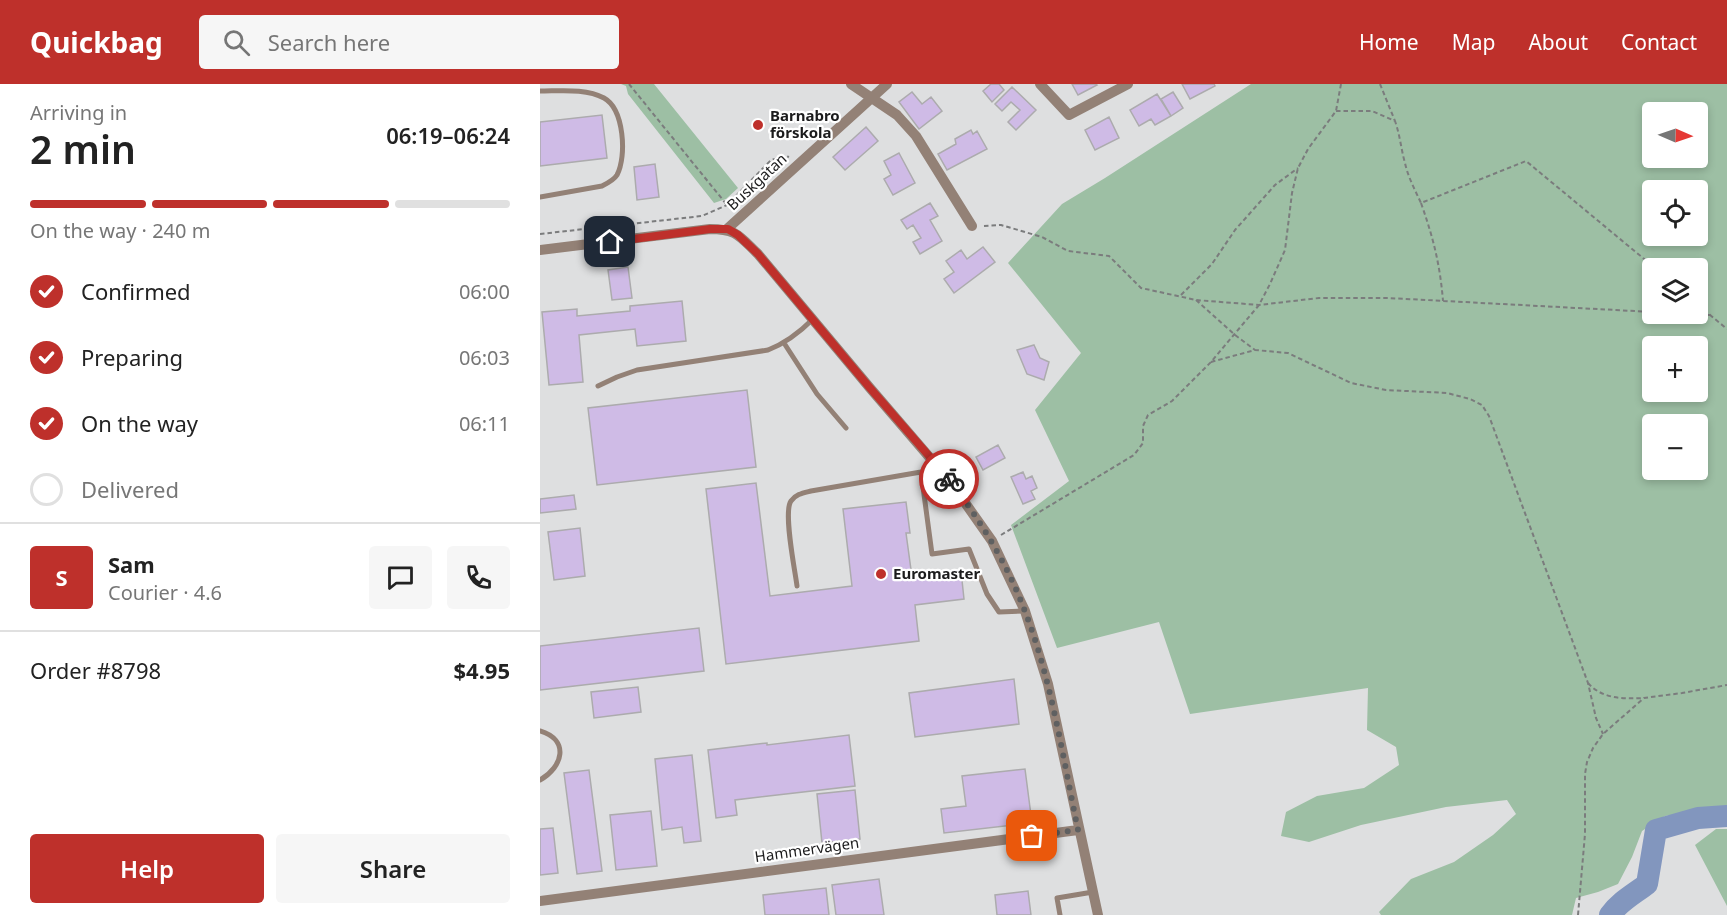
<!DOCTYPE html>
<meta charset="utf-8">
<style>
:root{--surface:#fff;--page:#f6f6f6;--text:#222;--muted:#767676;--line:#e0e0e0;--accent:#be302b}
body{margin:0;font-family:"Noto Sans",sans-serif;background:var(--page);color:var(--text);height:100vh;display:flex;flex-direction:column;font-size:22px;white-space:nowrap}
*{box-sizing:border-box;margin:0}
p{font-size:20px;color:var(--muted)}
.icon{flex:none;width:33px;height:33px;fill:none;stroke:currentColor;stroke-width:2;stroke-linecap:round;stroke-linejoin:round}
.map{position:relative;flex:1;overflow:hidden}
.side{display:flex;flex-direction:column;background:var(--surface);width:540px}
.side>*{flex:none}
.needle{width:39px;rotate:92deg}
.tools{position:absolute;left:1102px;top:18px;display:grid;gap:12px}
.tools a{display:grid;place-items:center;width:66px;height:66px;border-radius:6px;background:var(--surface);box-shadow:0 3px 9px #0003;font-size:30px}
.pin{position:absolute;display:grid;place-items:center;width:51px;height:51px;color:#fff;margin:-26px;border-radius:12px;box-shadow:0 3px 9px #0006}
.courier{position:absolute;display:grid;place-items:center;width:60px;height:60px;margin:-30px;border:4px solid #be302b;border-radius:50%;background:#fff;color:#222;box-shadow:0 2px 8px #0007}
.summary em{font-style:normal;font-weight:600}
.summary div{display:flex;flex-direction:column-reverse}
.summary{display:flex;align-items:center;justify-content:space-between;height:102px;padding:0 30px}
h1{font-size:39px;font-weight:600;line-height:45px}
.bar{display:grid;grid-template-columns:repeat(4,1fr);gap:9px 6px;align-content:center;height:72px;padding:0 30px}
.bar i{height:8px;border-radius:4px;background:var(--line)}
.bar .selected{background:var(--accent)}
.bar p{grid-column:span 4}
.line{display:flex;align-items:center;gap:15px;padding:0 30px;border-top:2px solid var(--line)}
.line div{flex:1}
.round{display:grid;place-items:center;flex:none;width:63px;height:63px;border-radius:6px;background:var(--page)}
ol{padding:0 30px;list-style:none}
li{display:flex;align-items:center;gap:18px;height:66px}
li p{margin-inline-start:auto}
li .icon{padding:6px;border-radius:50%;background:var(--accent);color:#fff;stroke-width:4}
li:last-child{color:var(--muted)}
li i{width:33px;height:33px;border:3px solid var(--line);border-radius:50%}
.action{display:flex;gap:12px;margin-top:auto;padding:12px 30px}
.action a{flex:1;height:69px;border-radius:6px;background:var(--accent);color:#fff;font-size:24px;font-weight:600;line-height:69px;text-align:center}
.action a+a{background:var(--page);color:var(--text)}
header{display:flex;align-items:center;gap:36px;box-sizing:border-box;height:84px;padding:0 30px;background:var(--accent);color:#fff}
header strong{font-size:28px}
nav{display:flex;gap:33px;margin-inline-start:auto;font-size:21px}
.search{width:420px;height:54px;background:var(--page);display:flex;align-items:center;gap:15px;box-sizing:border-box;padding:0 21px;border-radius:6px;color:var(--muted);font-size:22px}
main{display:flex;flex:1;min-height:0}
.map>svg:first-child{display:block}
.green{fill:#9dbfa4;fill-rule:evenodd}
.lines{fill:none;stroke-linecap:round;stroke-linejoin:round}
.river{stroke:#8296be;stroke-width:22}
.building{fill:#cfbbe6;stroke:#acabad;stroke-width:1.5}
.path{stroke:#7b7c7d;stroke-width:2;stroke-dasharray:4.5 3;stroke-linecap:butt}
.service{stroke:#938176;stroke-width:5}
.minor{stroke:#938176;stroke-width:10}
.done{stroke:#5f6061;stroke-width:6;stroke-dasharray:0 10.8}
.route{stroke:#be302b;stroke-width:8}
.poi-dot{fill:#be302b;stroke:#fff;stroke-width:2}
.labels{text-anchor:middle;stroke-width:4.5;stroke-linejoin:round;paint-order:stroke}
.poi-label{font-size:15px;font-weight:bold;fill:#1b1b1c;stroke:#fff;text-anchor:start}
.street-label{font-size:15px;fill:#1b1b1c;stroke:#fff}
</style>
<header>
<strong>Quickbag</strong>
<div class="search"><svg class="icon" aria-label="search" viewBox="0 0 24 24"><circle cx="10" cy="10" r="6"/><path d="M15 15l6 6"/></svg>Search here</div>
<nav><a>Home</a><a>Map</a><a>About</a><a>Contact</a></nav>
</header>
<main>
<section class="side">
<div class="summary"><div><h1>2 min</h1><p>Arriving in</p></div><em>06:19–06:24</em></div>
<div class="bar"><i class="selected"></i><i class="selected"></i><i class="selected"></i><i></i><p>On the way · 240 m</p></div>
<ol>
<li><svg class="icon" aria-label="check" viewBox="0 0 24 24"><path d="M5 12l5 5 9-10"/></svg>Confirmed<p>06:00</p></li>
<li><svg class="icon" aria-label="check" viewBox="0 0 24 24"><path d="M5 12l5 5 9-10"/></svg>Preparing<p>06:03</p></li>
<li><svg class="icon" aria-label="check" viewBox="0 0 24 24"><path d="M5 12l5 5 9-10"/></svg>On the way<p>06:11</p></li>
<li><i></i>Delivered</li>
</ol>
<div class="line" style="height:108px"><b class="round" style="background:var(--accent);color:#fff">S</b><div><b>Sam</b><p>Courier · 4.6</p></div><a class="round"><svg class="icon" aria-label="chat" viewBox="0 0 24 24"><path d="M4 5h16v11H9l-5 4z"/></svg></a><a class="round"><svg class="icon" aria-label="phone" viewBox="0 0 24 24"><path d="M5 4h4l2 5-3 2q2 4 5 5l2-3 5 2v4C11 20 4 13 5 4z"/></svg></a></div>
<div class="line" style="height:78px"><div>Order #8798</div><b>$4.95</b></div>
<div class="action"><a>Help</a><a>Share</a></div>
</section>
<div class="map">
<svg width="1187" height="831" viewBox="0 0 1187 831">
<rect width="100%" height="100%" fill="#dedfe0"/>
<path class="green" d="M81,0H114L198,104L186,115L174,119L88,10L86,2Z
M711,0H1187V723L1125,732L1102,747L1092,773L1078,800L1058,808L1036,814L1032,831H841L839,828L871,795L914,778L953,751L976,730L967,716L906,723L821,741L769,758L741,752L746,728L777,712L824,704L859,681L856,663L827,646L828,604L650,630L619,538L517,564L471,441L529,397L495,326L541,269L468,179L522,120L565,94ZM1113,28H1158V74H1113ZM1113,106H1158V152H1113ZM1113,184H1158V230H1113ZM1158,262V308H1113V262ZM1158,340V386H1113V340Z
M1176,745H1187V822L1155,761Z"/>
<g class="lines">
<path class="river" d="M1070,831C1079,818 1094,810 1107,800L1116,746L1158,734L1187,732"/>
</g>
<path class="building" d="M451,0H459L464,6L452,18L443,7Z
M532,0H556L557,1L538,11Z
M642,0H674L675,2L650,15Z
M472,3L496,26L476,46L468,38L480,26L471,18L462,27L455,20Z
M372,8L382,20L391,13L402,27L379,45L359,18Z
M633,8L643,24L631,32L621,15Z
M617,10L631,32L615,41L611,35L599,42L590,26Z
M62,31L67,74L0,82V38Z
M569,33L579,54L555,66L545,46Z
M326,43L338,57L305,86L293,73Z
M431,46L433,50L437,47L447,65L407,86L398,70L416,60L415,55Z
M359,69L375,99L353,111L344,95L351,91L344,77Z
M115,80L119,113L97,116L94,83Z
M390,119L398,132L390,136L402,157L380,170L373,158L381,154L373,141L367,145L361,136Z
M443,163L455,178L414,209L404,195L414,188L406,177L421,166L427,175Z
M88,183L92,214L72,216L68,186Z
M142,217L146,257L97,262L95,245L39,251L43,298L9,301L2,228L37,225V232L90,227V222Z
M494,261L500,274L509,278L504,296L487,290L477,266Z
M207,306L216,383L57,401L48,324Z
M458,361L465,374L443,386L436,373Z
M483,388L486,395L492,392L497,404L491,407L495,415L483,420L471,393Z
M216,399L230,512L312,502L303,425L366,418L370,449H366L372,493L421,487L424,515L375,521L379,557L186,580L166,405Z
M34,411L36,425L0,429V415Z
M40,444L45,492L14,496L8,448Z
M159,544L164,587L0,606V562Z
M474,595L479,640L375,653L369,609Z
M98,603L101,628L54,634L51,608Z
M309,651L315,702L195,716L197,731L176,734L168,666L227,659V661Z
M152,671L161,757L144,759L142,743L122,746L115,675Z
M485,685L492,739L404,749L401,725L426,722L422,692Z
M49,686L62,787L37,790L24,689Z
M315,706L320,755L282,759L277,710Z
M111,727L117,782L76,786L70,731Z
M13,744L18,789L0,791V745Z
M339,795L344,831H296L292,801Z
M286,804L289,831H225L223,811Z
M488,807L491,831H457L455,811Z"/>
<g class="lines">
<path class="path" d="M89,0L187,121
M840,0L855,37
M796,27H832L855,37C860,51 861,65 865,79C868,93 875,106 881,119L986,77L1115,184
M881,119C893,153 900,180 903,217
M444,142L461,141L502,153L528,167L569,172L601,204L656,216L719,221L779,214H848L1113,228
M0,150L162,132L187,121L231,76L246,72L249,73
M641,211L672,180L695,146L735,101L758,84
M656,216L695,251L715,266
M1158,221L1187,245
M1135,230L1170,231
M671,278L715,266L748,269L811,299L846,306L907,309L930,315L942,321L949,332L1048,599L1056,634L1063,650
M461,451L594,371L603,359V342L608,331L632,317L671,278L719,221L730,200L745,166L752,109L758,84L768,65L796,27L801,0
M1048,599C1062,615 1083,615 1104,614
M1038,831L1045,750V690L1047,678L1053,664L1063,650L1104,614L1142,609L1187,601"/>
<path class="service" d="M0,7C20,7 46,4 64,14C84,25 87,72 77,91C74,96 68,99 62,102L0,113
M244,259L277,310L306,344
M58,302L77,293L97,286L228,266C246,259 259,249 273,235
M381,388L392,470L429,465L447,510L459,528L484,527
M257,502C255,486 243,428 251,417C256,410 263,409 271,407L381,388L397,383
M0,647C30,656 23,683 0,696
M520,831L517,814L553,808"/>
<path class="minor" d="M311,0L357,31L376,52L432,142
M500,0L529,31L588,0
M187,145L347,0
M0,166L170,145C197,145 199,152 218,170L330,304L409,396L452,457L485,527L508,600L558,831
M0,817L538,746"/>
</g>
<g class="lines">
<path class="done" d="M409,395C439,435 466,477 484,525C511,593 523,674 538,746L492,752"/>
<path class="route" d="M70,158L170,145H188L198,151L218,170L330,304L409,395"/>
</g>
<g class="poi-dot">
<circle cx="218" cy="41" r="6"/>
<circle cx="341" cy="490" r="6"/>
</g>
<g class="labels">
<g class="poi-label">
<text x="230" y="37">Barnabro<tspan x="230" dy="17">förskola</tspan></text>
<text x="353" y="495">Euromaster</text>
</g>
<g class="street-label">
<text transform="translate(217 98) rotate(-43)" y="5">Buskgatan</text>
<text transform="translate(267 766) rotate(-8)" y="5">Hammervägen</text>
</g>
</g>
</svg>
<div class="tools">
<a><svg class="needle" viewBox="-14 -14 28 28"><path d="M0-13l5 13h-10z" fill="#e53935"/><path d="M0 13l5-13h-10z" fill="#767676"/></svg></a>
<a><svg class="icon" aria-label="locate" viewBox="0 0 24 24"><circle cx="12" cy="12" r="6"/><path d="M12 2v4M12 18v4M2 12h4M18 12h4"/></svg></a>
<a><svg class="icon" aria-label="layers" viewBox="0 0 24 24"><path d="M12 4l9 5-9 5-9-5zM3 14l9 5 9-5"/></svg></a>
<a>+</a>
<a>−</a>
</div>
<div class="pin" style="left:492px;top:752px;background:#ea580c"><svg class="icon" aria-label="bag" viewBox="0 0 24 24"><path d="M5 8h14l-1 12H6zM9 8a3 3 0 0 1 6 0"/></svg></div>
<div class="pin" style="left:70px;top:158px;background:#1f2937"><svg class="icon" aria-label="home" viewBox="0 0 24 24"><path d="M3 11l9-7 9 7M6 9v11h12V9"/></svg></div>
<div class="courier" style="left:409px;top:395px"><svg class="icon" aria-label="bike" viewBox="0 0 24 24"><circle cx="6" cy="16" r="4"/><circle cx="18" cy="16" r="4"/><path d="M6 16l4-8h5l3 8M10 8l3 8H6M13 5h3"/></svg></div>
</div>
</main>
